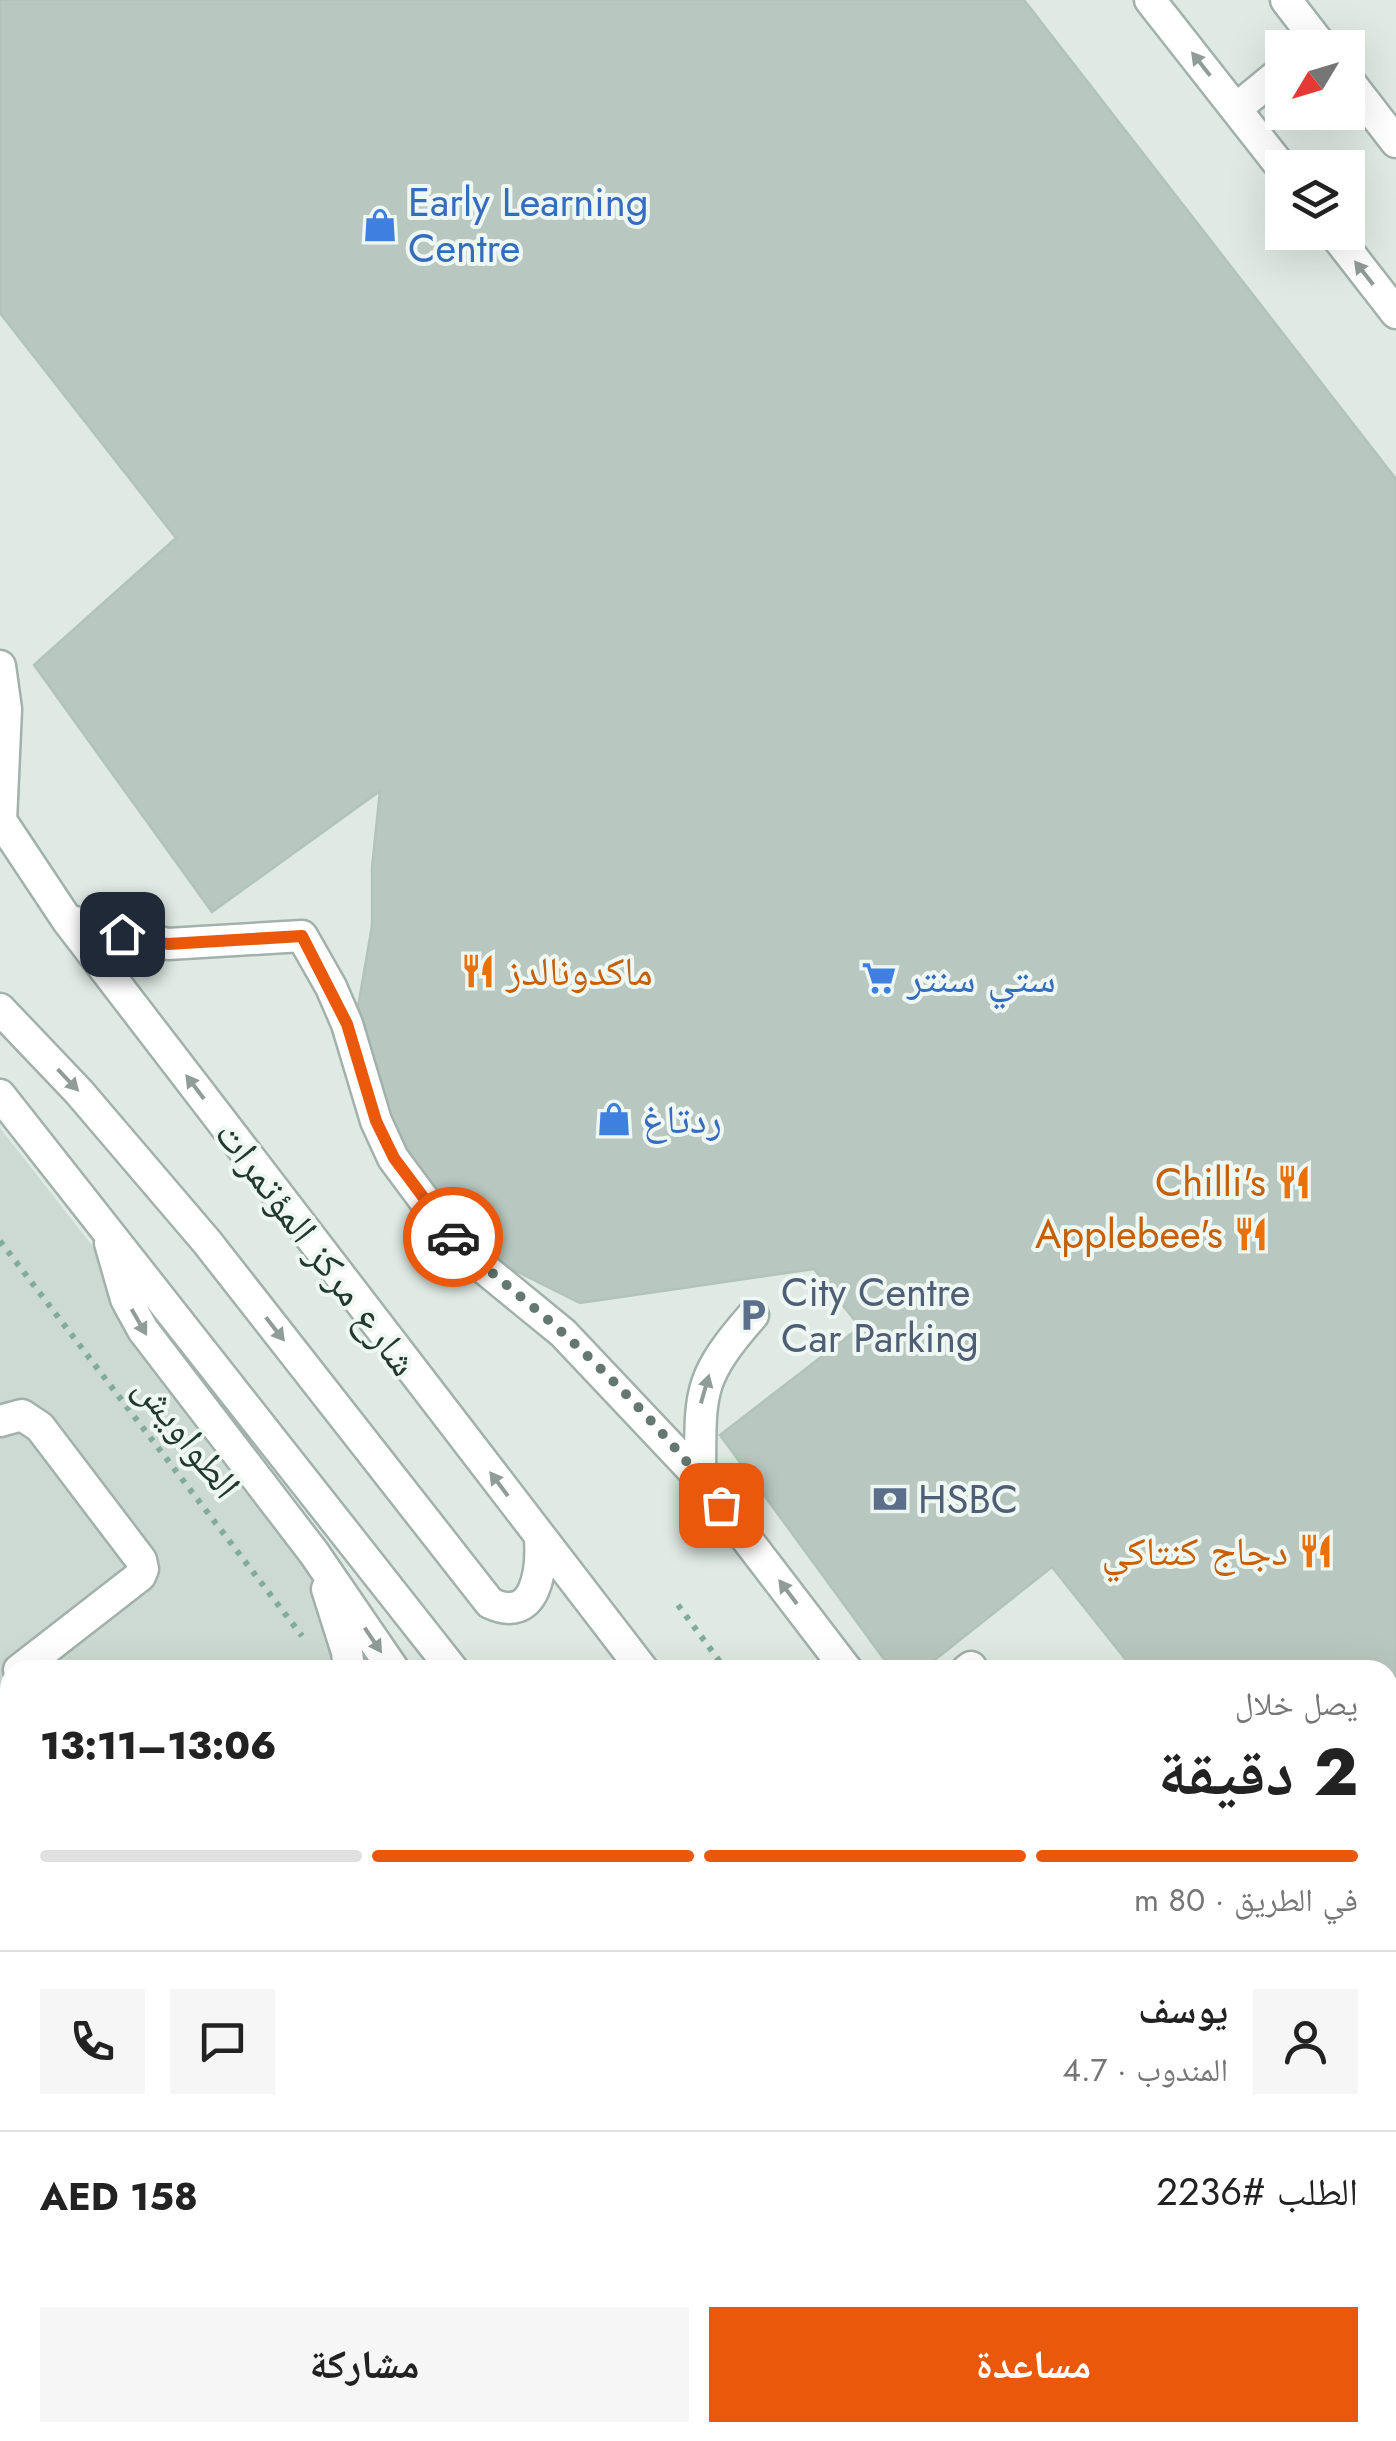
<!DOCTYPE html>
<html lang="ar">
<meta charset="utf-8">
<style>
:root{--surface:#fff;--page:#f6f6f6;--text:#222;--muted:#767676;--line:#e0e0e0;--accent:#ea580c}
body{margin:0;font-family:Jost,"Noto Naskh Arabic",sans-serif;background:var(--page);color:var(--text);direction:rtl;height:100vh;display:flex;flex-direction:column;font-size:38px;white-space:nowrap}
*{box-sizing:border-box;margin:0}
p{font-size:32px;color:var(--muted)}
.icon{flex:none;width:55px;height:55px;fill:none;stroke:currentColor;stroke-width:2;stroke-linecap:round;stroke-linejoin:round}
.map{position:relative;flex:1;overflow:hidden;direction:ltr}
.sheet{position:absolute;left:0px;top:1660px;width:1398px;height:782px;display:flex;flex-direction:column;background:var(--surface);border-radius:30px 30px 0 0;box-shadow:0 10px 40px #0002;direction:rtl}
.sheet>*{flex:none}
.needle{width:65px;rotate:232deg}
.buttons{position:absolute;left:1265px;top:30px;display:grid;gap:20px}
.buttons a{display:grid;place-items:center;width:100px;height:100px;border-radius:0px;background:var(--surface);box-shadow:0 10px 40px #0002;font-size:50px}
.pin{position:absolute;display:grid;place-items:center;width:85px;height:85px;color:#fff;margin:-42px;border-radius:20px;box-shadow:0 5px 15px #0006}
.courier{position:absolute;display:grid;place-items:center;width:100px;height:100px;margin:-50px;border:8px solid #ea580c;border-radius:50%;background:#fff;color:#222;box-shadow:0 2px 12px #0007}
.head em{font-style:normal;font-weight:800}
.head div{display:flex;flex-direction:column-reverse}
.head{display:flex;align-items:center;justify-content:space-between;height:170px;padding:0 40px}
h1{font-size:65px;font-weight:800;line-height:75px}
.bar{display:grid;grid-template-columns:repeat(4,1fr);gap:15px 10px;align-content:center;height:120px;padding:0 40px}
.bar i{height:12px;border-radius:8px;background:var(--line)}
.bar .current{background:var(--accent)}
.bar p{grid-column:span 4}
.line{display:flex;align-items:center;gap:25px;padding:0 40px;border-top:2px solid var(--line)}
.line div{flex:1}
.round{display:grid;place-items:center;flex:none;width:105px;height:105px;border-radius:0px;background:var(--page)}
.action{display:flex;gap:20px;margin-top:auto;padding:20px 40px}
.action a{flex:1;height:115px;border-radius:0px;background:var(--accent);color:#fff;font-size:40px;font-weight:800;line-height:115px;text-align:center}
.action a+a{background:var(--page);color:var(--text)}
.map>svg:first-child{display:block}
.built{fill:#cddad3}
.building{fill:#b8c7c0;stroke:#b2c3bb;stroke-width:2.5}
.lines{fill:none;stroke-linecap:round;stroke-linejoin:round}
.minor-casing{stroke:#a2b1ab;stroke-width:35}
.major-casing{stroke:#bcc4c1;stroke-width:35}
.path{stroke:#81ac9c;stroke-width:6;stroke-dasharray:5 8;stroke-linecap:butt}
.minor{stroke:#fff;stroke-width:30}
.major{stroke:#659e8c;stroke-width:30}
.oneway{fill:#909c98}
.done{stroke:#647770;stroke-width:10;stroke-dasharray:0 18}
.route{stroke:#ea580c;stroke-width:12}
.labels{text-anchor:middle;stroke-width:8;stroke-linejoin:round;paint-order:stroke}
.shop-label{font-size:40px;fill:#366cbe;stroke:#eff7f3;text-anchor:start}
.food-label{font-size:40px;fill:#c56008;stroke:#eff7f3;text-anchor:end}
.street-label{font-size:40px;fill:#213931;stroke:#eff7f3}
.service-label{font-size:40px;fill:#4e5e75;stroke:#eff7f3;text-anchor:start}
</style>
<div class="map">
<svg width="1396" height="2441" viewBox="0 0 1396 2441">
<rect width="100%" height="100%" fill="#dfeae4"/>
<path class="built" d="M0,1128L264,1465L381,1670H10V2152L0,2151Z
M525,2432H1048L1055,2441H515Z"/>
<path class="building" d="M0,0H1024L1396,479V1999L1388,1988V1670H1134L1052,1567L922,1670H892L720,1435L860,1327L814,1269L580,1303L498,1262L458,1226L394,1139L354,1030L372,926V867L380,791L212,912L34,665L176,538L0,313Z
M10,1846V2095L0,2103V1854Z
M253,2432H444L434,2441H260Z"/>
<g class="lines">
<g class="minor-casing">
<path id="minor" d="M1150,0L1282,168
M1286,0L1323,48
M1348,80L1396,142
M1248,99L1282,71
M1333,232L1396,313
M0,666L6,709L1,821
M0,819L67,920L643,1670
M67,920L168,944L302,936L331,987L347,1024L376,1121L393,1158L445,1228L486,1270L563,1333L700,1478L847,1670
M0,1009L79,1092L207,1242L490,1603C537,1625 542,1569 540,1538
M0,1095L453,1670
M110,1243L126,1299L143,1330L314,1553L394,1670
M0,1421L22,1415L40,1427L141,1560L143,1569L140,1576L19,1670
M700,1478C701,1394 695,1381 753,1315
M327,1589L347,1652L349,1670
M967,1670L971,1667
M0,2185H10
M0,2253L10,2246
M1388,2261L1396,2262
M0,2357L10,2349
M1388,2370L1396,2378
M0,2423L6,2441
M605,2432L611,2441
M795,2432L801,2441
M1124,2432L1136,2441
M1344,2432L1355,2441
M542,2441L552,2432"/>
</g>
<g class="major-casing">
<path id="major" d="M1088,2432L1095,2441"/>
</g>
<path class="path" d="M0,1241L302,1636
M678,1605L726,1670
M983,2432L992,2441"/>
<use href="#minor" class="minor"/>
<use href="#major" class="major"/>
</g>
<defs><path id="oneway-solid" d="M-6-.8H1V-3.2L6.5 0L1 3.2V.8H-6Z" transform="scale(2.5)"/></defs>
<g class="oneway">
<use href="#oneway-solid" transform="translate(1201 64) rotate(-128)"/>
<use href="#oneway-solid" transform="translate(1364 273) rotate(-128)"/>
<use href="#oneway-solid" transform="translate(68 1080) rotate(46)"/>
<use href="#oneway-solid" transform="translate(195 1087) rotate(-127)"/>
<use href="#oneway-solid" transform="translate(139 1322) rotate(60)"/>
<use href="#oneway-solid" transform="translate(275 1329) rotate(52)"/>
<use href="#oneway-solid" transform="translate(705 1389) rotate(-74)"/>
<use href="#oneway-solid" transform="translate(499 1484) rotate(-127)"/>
<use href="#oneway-solid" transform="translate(788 1592) rotate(-127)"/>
<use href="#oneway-solid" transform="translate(373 1640) rotate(56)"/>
</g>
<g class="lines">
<path class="done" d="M453,1237C488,1272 528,1301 564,1334C620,1385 675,1444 721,1505"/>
<path class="route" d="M122,934L168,944L302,936L347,1024L376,1121L394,1158L453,1237"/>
</g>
<defs>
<g id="shop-bare" transform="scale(2.7)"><path d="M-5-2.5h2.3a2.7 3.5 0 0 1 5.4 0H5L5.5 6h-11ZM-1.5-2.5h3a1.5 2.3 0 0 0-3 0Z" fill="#3f7fe0" stroke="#eff7f3" stroke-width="2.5" paint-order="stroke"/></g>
<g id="restaurant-bare" transform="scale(2.7)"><path d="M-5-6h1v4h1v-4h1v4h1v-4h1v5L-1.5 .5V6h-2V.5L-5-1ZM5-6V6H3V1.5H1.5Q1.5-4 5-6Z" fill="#e8710a" stroke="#eff7f3" stroke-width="2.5" paint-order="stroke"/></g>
<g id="supermarket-bare" transform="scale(2.7)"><path d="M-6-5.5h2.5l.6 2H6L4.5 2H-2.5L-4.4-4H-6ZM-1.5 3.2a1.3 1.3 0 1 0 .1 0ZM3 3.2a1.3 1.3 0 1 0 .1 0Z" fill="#3f7fe0" stroke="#eff7f3" stroke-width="2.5" paint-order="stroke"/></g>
<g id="parking-bare" transform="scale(2.7)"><path d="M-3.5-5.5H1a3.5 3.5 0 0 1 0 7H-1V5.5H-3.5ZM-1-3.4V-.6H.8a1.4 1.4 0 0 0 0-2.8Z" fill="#5c6f8a" stroke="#eff7f3" stroke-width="2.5" paint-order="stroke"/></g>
<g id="bank-bare" transform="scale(2.7)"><path d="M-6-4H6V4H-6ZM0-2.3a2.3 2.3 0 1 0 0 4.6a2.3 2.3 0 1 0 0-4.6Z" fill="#5c6f8a" stroke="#eff7f3" stroke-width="2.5" paint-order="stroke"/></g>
</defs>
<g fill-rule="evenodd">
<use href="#shop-bare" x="380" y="225"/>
<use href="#restaurant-bare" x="478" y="971"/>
<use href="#supermarket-bare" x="879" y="978"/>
<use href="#shop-bare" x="614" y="1119"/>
<use href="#restaurant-bare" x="1294" y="1182"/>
<use href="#restaurant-bare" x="1251" y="1234"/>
<use href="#parking-bare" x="753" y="1315"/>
<use href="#bank-bare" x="890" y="1499"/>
<use href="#restaurant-bare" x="1316" y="1551"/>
</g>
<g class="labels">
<g class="shop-label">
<text x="408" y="216">Early Learning<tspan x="408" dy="46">Centre</tspan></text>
<text x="907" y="992">ستي سنتر</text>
<text x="642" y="1133">ردتاغ</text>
</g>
<g class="food-label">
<text x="506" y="985" text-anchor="start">ماكدونالدز</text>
<text x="1266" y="1196">Chilli's</text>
<text x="1223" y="1248">Applebee's</text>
<text x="1288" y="1565">دجاج كنتاكي</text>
</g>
<g class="street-label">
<text transform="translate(317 1248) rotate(53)" y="14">شارع مركز المؤتمرات</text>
<text transform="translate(188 1436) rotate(52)" y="14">الطواويش</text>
</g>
<g class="service-label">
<text x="781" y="1306">City Centre<tspan x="781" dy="46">Car Parking</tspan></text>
<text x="918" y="1513">HSBC</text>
</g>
</g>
</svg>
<div class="buttons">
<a><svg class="needle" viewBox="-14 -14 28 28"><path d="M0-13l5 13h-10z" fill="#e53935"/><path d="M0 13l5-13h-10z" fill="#767676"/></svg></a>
<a><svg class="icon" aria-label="layers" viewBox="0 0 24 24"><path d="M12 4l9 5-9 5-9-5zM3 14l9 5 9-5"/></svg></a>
</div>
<div class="pin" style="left:721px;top:1505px;background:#ea580c"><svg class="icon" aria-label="bag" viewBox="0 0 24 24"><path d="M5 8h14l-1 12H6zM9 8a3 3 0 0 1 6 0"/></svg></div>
<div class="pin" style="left:122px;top:934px;background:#1f2937"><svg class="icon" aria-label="home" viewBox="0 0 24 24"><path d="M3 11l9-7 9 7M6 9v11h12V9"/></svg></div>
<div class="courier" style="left:453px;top:1237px"><svg class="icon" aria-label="car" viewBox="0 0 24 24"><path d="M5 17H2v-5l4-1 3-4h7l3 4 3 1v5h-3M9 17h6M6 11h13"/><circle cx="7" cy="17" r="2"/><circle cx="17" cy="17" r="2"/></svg></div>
<section class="sheet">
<div class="head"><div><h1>2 دقيقة</h1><p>يصل خلال</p></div><em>13:06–13:11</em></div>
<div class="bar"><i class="current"></i><i class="current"></i><i class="current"></i><i></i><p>في الطريق · 80 m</p></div>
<div class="line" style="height:180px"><a class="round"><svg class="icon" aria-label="person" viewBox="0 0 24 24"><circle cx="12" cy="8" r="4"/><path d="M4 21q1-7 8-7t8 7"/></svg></a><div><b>يوسف</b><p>المندوب · 4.7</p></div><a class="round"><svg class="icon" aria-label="chat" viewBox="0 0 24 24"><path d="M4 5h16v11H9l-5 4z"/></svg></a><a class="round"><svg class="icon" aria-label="phone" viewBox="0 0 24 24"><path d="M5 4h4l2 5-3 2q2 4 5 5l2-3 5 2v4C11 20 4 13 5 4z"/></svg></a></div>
<div class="line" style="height:130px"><div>الطلب #2236</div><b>AED 158</b></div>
<div class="action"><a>مساعدة</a><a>مشاركة</a></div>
</section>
</div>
